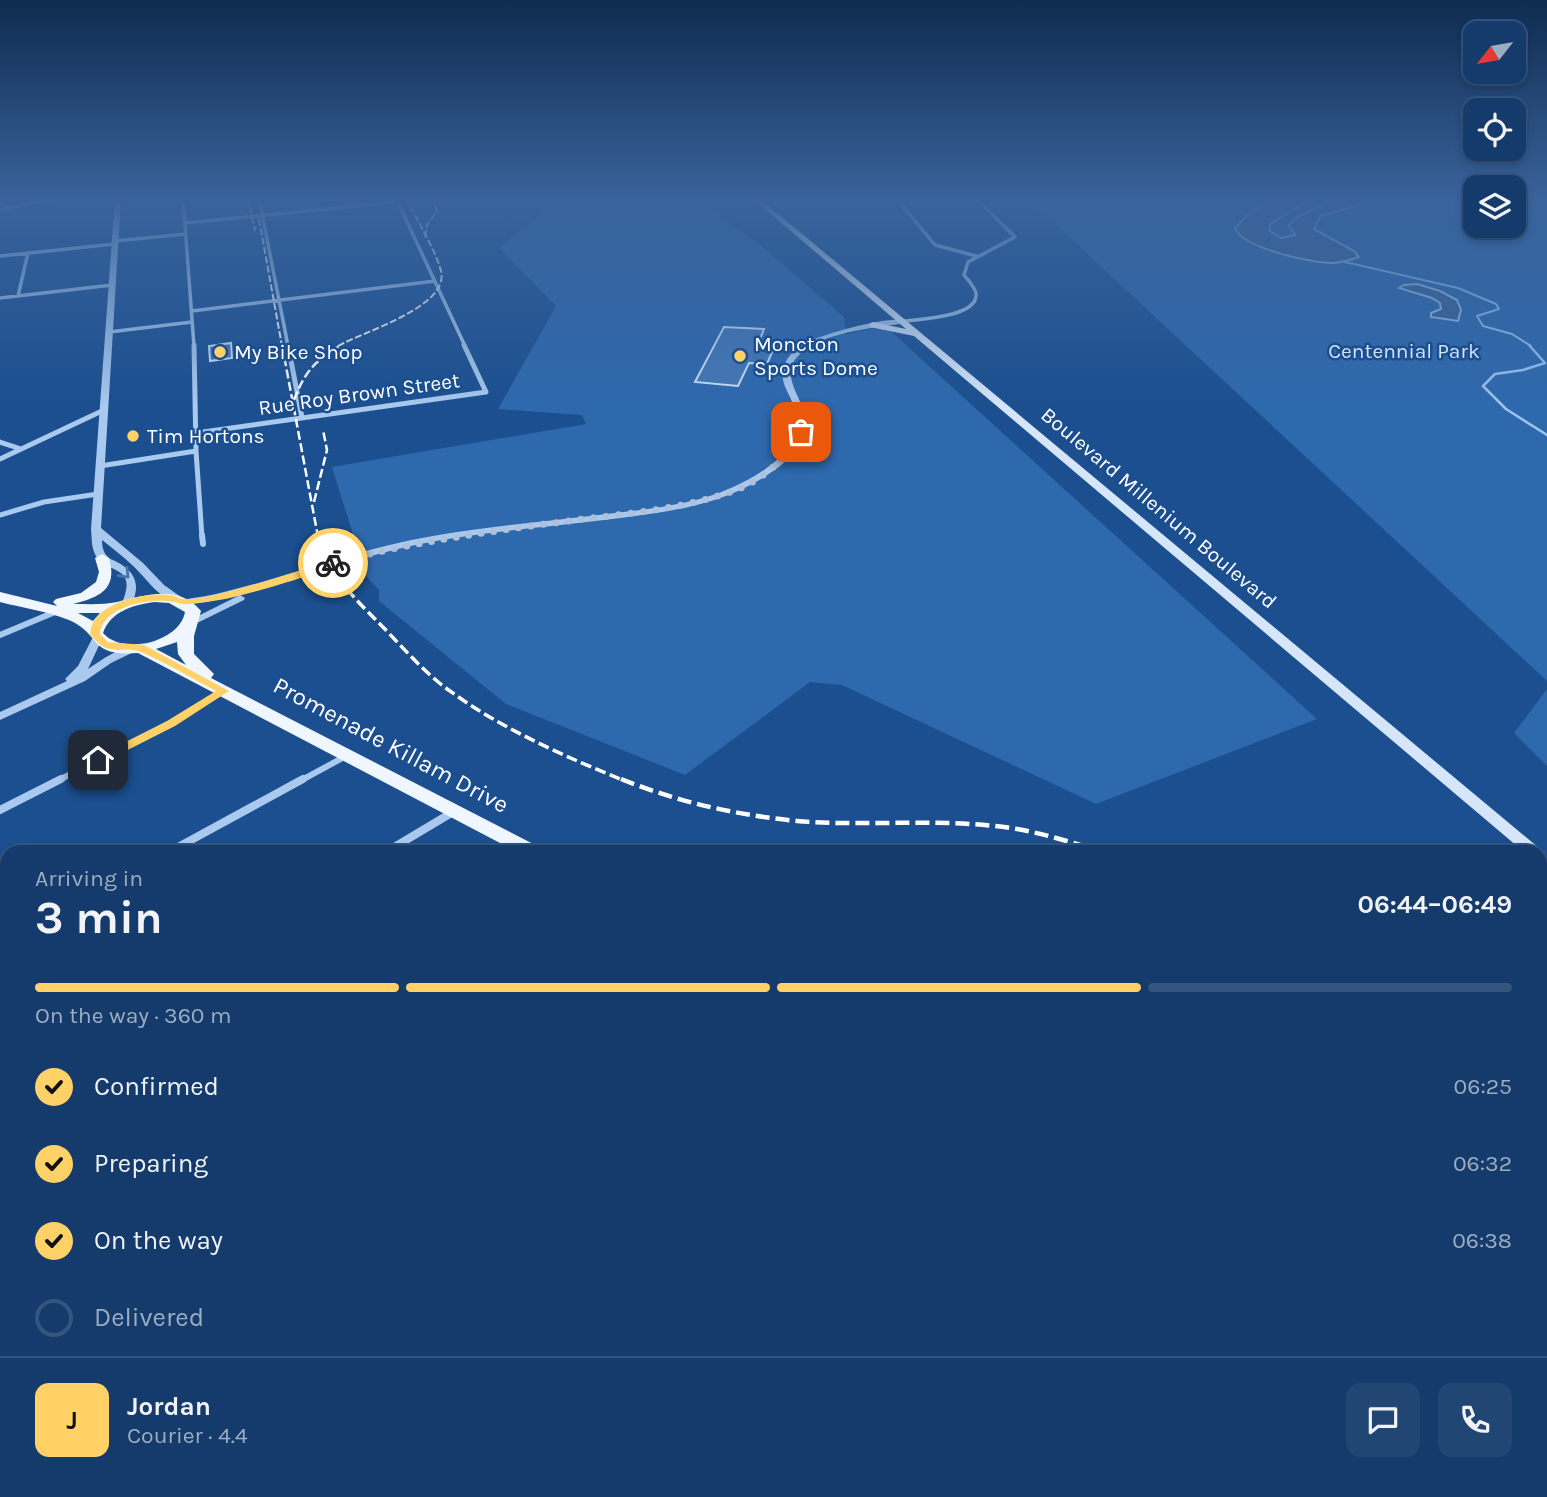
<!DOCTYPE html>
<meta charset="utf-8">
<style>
:root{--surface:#143b6b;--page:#214673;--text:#f1f3f6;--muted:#9dadc1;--line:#33557e;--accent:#ffd166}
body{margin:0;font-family:Karla,sans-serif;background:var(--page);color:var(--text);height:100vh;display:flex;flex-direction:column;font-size:26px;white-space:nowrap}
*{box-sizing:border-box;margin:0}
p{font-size:23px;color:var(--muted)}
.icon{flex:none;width:38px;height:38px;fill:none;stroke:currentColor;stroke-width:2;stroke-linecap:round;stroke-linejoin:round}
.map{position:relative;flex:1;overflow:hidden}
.panel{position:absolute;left:0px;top:845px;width:1547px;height:653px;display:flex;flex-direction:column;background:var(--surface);border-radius:21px 21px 0 0;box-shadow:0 4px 10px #0003,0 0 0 2px var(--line)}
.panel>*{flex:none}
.needle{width:46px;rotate:239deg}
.fabs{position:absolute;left:1463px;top:21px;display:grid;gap:14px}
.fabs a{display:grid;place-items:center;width:63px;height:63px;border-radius:14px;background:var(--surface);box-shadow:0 4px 10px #0003,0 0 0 2px var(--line);font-size:35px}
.pin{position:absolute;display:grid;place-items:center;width:60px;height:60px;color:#fff;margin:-30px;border-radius:14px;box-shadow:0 4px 10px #0006}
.courier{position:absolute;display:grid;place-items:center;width:70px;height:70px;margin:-35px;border:5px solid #ffd166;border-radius:50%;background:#fff;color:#222;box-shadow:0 2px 9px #0007}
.head em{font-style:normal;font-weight:700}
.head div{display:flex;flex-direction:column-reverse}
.head{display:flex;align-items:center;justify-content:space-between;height:119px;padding:0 35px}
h1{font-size:46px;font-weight:700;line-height:52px}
.bar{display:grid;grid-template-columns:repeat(4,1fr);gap:10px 7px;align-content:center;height:84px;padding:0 35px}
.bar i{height:9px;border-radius:5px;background:var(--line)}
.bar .selected{background:var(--accent)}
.bar p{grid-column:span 4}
.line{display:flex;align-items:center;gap:18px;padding:0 35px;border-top:2px solid var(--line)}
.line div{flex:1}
.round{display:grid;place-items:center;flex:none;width:74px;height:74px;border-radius:14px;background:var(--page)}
ol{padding:0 35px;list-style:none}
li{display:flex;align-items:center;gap:21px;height:77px}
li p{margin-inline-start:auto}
li .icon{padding:7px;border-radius:50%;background:var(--accent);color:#111;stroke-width:4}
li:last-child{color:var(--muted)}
li i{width:38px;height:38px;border:4px solid var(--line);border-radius:50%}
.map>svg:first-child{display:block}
.green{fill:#2e69ad}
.water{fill:#3c6290;stroke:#9cc4f0;stroke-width:2}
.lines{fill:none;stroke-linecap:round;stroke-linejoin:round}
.stream-far1{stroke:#9cc4f0;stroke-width:2}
.stream{stroke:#9cc4f0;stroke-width:2.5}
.building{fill:#4478b7;stroke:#cfe3fa;stroke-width:2}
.minor-far4{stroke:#a9c9ee;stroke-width:3.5}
.minor-far3{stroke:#a9c9ee;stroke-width:5}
.minor-far2{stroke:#a9c9ee;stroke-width:6}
.minor-far1{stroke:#a9c9ee;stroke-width:8}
.minor{stroke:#a9c9ee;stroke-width:10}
.tertiary{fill:#a9c9ee;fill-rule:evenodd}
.secondary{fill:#d6e6fa;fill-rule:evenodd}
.primary{fill:#f0f6ff;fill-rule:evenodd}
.rail-far3{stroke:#fff;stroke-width:2;stroke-dasharray:7 2.5;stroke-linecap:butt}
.rail-far2{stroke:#fff;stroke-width:2.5;stroke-dasharray:9 3.5;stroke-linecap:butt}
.rail-far1{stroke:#fff;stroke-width:3.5;stroke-dasharray:11 4.5;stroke-linecap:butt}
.rail{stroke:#fff;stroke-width:4.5;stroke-dasharray:14 6;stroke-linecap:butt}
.oneway{stroke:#4674ac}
.route{fill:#ffd166}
.done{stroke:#afc1d8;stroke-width:7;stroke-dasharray:0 12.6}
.poi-dot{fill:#ffd166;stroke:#1b4f8f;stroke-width:2.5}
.labels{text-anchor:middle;stroke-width:5;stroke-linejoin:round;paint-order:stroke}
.far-poi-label{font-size:21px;fill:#fff;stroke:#1b4f8f;text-anchor:start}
.far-park-label{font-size:21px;fill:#cfe3fa;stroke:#1b4f8f}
.far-street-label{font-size:21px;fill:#fff;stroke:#1b4f8f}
.street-label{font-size:24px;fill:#fff;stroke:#1b4f8f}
</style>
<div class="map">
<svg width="1547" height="1497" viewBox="0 0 1547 1497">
<rect width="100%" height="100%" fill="#1b4f8f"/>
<path class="green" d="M1027,198H1475V226H1514V198L1547,200V681Z
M611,200L702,202L765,249L844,317L846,334L885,326L1317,719L1096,804L842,685L810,682L685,775L506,704L379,601V590L366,576L332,467L586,424L582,415L498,409L556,306L499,248L549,208Z
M1547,689V766L1514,733Z
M1540,1456L1547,1460V1497H1402L1394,1491H1540Z"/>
<path class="water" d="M1282,198H1313L1270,224V231L1281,238L1295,235L1289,226L1294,219L1335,198H1387L1320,216L1314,229L1354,251L1359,257C1350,260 1341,263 1332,263C1311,263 1242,248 1235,228L1252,211Z
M1417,284L1440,291L1457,300L1461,310L1458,321L1431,317V313L1441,309L1440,303L1432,298L1399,288L1404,285Z"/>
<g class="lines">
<path class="stream-far1" d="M1345,262L1458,288L1496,304L1499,309L1477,316L1483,326L1512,334L1531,346"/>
<path class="stream" d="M1529,345L1545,363L1523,370L1495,374L1483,386L1506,409L1547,435"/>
</g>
<path class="building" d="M724,327L764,329L756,349L773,350L767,364L749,363L738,386L695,382Z
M231,343L232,358L210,361L209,346Z"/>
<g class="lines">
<path class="minor-far4" d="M183,198L194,346
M259,198L288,346
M396,198L465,346
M896,198L935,245L976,256
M0,210L55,198
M185,223L398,202
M115,241L186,234
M0,256L115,244
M18,296L28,253
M0,298L112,285
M192,311L435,281
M905,321C920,319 978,317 976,294C976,288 968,280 964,275L968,262L1015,237L976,198
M109,332L192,322"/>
<path class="minor-far3" d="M194,345L196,451L202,537
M288,345L302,418
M196,433L486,392L464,345
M0,442L21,449
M0,459L104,410
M100,466L196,451
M0,515L44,502L98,494"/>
<path class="minor-far2" d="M202,535L203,544
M0,635L55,612
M57,781L171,723L223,691
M300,781L346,756"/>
<path class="minor-far1" d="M0,810L61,779
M169,852L303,779
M386,852L453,812
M0,865L7,872
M0,945L7,941
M0,1086L7,1082"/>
<path class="minor" d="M0,1281L7,1291
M328,1497L334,1491"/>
<path class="tertiary" d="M115,198H121L101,528L143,563L164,585L181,597L182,600C196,597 210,596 224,592C294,575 361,548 433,536C491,526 549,521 607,514C648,509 692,505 731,488C763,474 810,446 793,404C789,393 780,382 783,369C785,359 794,350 802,345C818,335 893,314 909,321C900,325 888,325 878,327C852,331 820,336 799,355C777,376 806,400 806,423C805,449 781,467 761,479C714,508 658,513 604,520C541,528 477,532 415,545C338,561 264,596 185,605L181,604L180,601C160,602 146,577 132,565C123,556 112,548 102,540C102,545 103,552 107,556C109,559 114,560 117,562C136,572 141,586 131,605L127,606L122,603C138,564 108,575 96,556C91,548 92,539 91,529Z
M240,595L245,598L244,600L195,624H187L186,622Z
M97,636L102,639L88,669C102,660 123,644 140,646L142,648L111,663L85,681L0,720V712L67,681L65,679L78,666L92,639Z
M976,1491H998L996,1497H974Z"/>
<path class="secondary" d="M752,198H759L1545,853L1547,869L1540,866V852H1524L914,336L870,327V323L873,322L906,329Z"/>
<path class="primary" d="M102,554L109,558C118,589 100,597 73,604C88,604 103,605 117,602C146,595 179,584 201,611L194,636V654L214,674L211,678L539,847L541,852H517L138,653C87,657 102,634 69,620C47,611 23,608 0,602V592L57,606L53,602L56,599L81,593L96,582L99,572L95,558ZM155,602L169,603L185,612C180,642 123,656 103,633C111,611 133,605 155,602ZM78,613H100L93,621ZM177,642L178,654L186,665L156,649Z
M1540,1376L1547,1379V1408L1540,1405Z"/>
<path class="rail-far3" d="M248,198L255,231
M259,219L282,346
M425,237L427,225L437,211L432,198
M338,346C362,332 450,307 441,271C436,251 416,218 406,198"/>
<path class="rail-far2" d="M282,345L318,537
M294,400C305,371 315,361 341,345
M314,502L327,450L323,430"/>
<path class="rail-far1" d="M318,535C326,570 352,596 377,621C401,645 423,672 450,691C502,729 566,757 625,781"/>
<path class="rail" d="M621,779C678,802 736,815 797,821C870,827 945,817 1017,829C1046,834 1076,844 1105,852
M1540,1074L1547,1080"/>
</g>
<defs><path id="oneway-chevron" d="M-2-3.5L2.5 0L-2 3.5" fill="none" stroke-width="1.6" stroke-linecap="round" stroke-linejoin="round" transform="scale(1.75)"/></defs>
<use class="oneway" href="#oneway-chevron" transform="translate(125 574) rotate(46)"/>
<linearGradient id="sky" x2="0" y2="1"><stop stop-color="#0f2b4f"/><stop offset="0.49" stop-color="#39639b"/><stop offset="1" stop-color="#39639b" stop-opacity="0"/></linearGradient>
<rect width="1547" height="407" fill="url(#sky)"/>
<path class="route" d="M330,561L338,563C323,573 246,595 225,599C213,601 200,603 188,604C181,605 174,601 167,601C146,599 102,607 100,634L108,642L144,645L229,691L175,726L102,763H94V758L167,721L216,691C192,678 168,664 143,653C122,643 111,661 90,634C92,603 144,592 169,595C175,595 180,599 185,599C197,600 215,595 227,592C262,583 296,572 330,561Z"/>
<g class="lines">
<path class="done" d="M333,563C412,542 487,532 568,521C622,514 678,510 730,492C760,482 786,460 801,432"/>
</g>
<g class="poi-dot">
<circle cx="220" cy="352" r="7"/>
<circle cx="740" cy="356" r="7"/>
<circle cx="133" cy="436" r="7"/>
</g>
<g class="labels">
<g class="far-poi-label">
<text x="754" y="351">Moncton<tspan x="754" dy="24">Sports Dome</tspan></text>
<text x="234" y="359">My Bike Shop</text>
<text x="147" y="443">Tim Hortons</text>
</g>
<g class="far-park-label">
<text x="1404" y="358">Centennial Park</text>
</g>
<g class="far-street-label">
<text transform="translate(359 394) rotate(-8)" y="7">Rue Roy Brown Street</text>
<text transform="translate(1159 508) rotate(40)" y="7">Boulevard Millenium Boulevard</text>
</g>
<g class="street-label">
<text transform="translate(391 745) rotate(28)" y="8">Promenade Killam Drive</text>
</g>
</g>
</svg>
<div class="fabs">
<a><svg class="needle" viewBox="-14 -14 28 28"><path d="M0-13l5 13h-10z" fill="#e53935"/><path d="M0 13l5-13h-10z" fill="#9dadc1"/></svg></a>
<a><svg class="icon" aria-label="locate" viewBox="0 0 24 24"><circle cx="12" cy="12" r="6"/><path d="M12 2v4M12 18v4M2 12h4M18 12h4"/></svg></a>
<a><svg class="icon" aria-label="layers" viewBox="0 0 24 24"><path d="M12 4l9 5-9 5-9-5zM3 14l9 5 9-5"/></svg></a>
</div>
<div class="pin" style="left:801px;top:432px;background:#ea580c"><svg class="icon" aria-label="bag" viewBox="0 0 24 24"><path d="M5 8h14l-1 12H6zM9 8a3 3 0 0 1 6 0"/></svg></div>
<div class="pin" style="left:98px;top:760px;background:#1f2937"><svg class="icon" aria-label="home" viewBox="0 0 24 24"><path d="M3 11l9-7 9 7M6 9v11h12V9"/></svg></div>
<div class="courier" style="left:333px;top:563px"><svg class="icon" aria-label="bike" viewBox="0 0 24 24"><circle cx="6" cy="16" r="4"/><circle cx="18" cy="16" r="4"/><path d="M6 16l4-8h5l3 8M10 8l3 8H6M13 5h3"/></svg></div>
<section class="panel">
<div class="head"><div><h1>3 min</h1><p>Arriving in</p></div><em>06:44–06:49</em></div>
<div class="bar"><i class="selected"></i><i class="selected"></i><i class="selected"></i><i></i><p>On the way · 360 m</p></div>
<ol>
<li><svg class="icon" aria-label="check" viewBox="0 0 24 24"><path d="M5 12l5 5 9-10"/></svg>Confirmed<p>06:25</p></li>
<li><svg class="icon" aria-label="check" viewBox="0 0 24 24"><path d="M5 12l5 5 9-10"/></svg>Preparing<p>06:32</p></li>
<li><svg class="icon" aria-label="check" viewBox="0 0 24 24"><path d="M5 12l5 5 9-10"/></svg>On the way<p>06:38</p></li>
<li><i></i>Delivered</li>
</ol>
<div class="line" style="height:126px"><b class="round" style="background:var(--accent);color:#111">J</b><div><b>Jordan</b><p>Courier · 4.4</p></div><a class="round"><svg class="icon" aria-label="chat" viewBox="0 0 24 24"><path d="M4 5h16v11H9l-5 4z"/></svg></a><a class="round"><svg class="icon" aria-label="phone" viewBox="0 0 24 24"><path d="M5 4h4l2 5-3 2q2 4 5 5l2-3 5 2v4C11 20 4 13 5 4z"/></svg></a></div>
</section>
</div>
